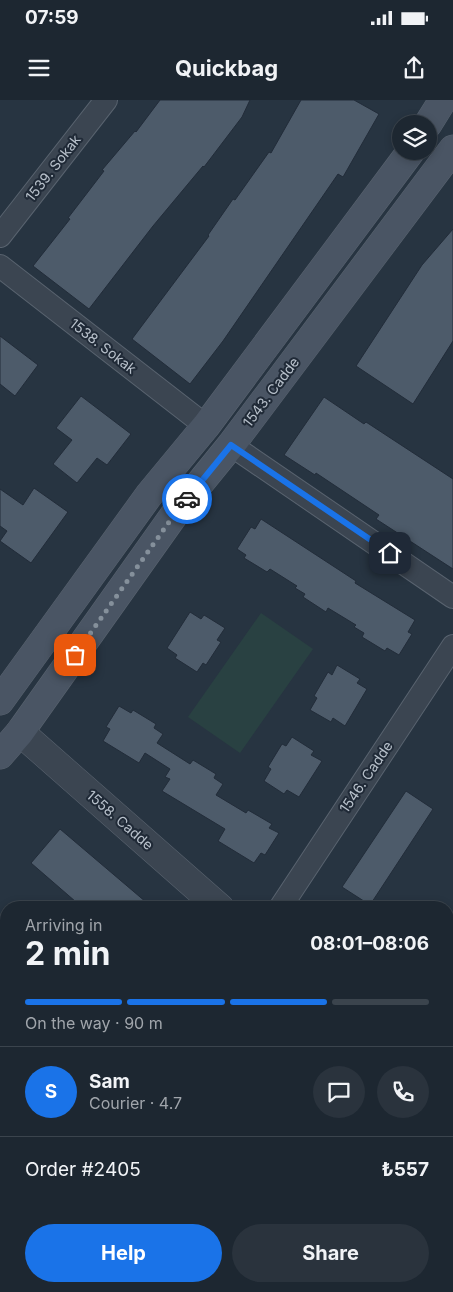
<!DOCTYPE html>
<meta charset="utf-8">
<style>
:root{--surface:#1d2731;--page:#2a333d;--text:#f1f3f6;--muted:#a0a5ab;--line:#3b444d;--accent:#1a73e8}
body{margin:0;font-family:Inter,sans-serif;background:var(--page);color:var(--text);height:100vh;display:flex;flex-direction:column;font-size:19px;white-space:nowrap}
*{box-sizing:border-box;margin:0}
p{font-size:16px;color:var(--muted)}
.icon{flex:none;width:28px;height:28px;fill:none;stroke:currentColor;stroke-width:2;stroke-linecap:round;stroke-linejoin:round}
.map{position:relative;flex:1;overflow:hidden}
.side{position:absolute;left:0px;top:801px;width:454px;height:391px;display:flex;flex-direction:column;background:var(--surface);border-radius:20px 20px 0 0;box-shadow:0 2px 8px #0003,0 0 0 1px var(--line)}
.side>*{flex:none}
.buttons{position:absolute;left:392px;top:15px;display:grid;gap:10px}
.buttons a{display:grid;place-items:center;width:45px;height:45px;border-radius:50%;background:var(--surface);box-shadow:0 2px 8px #0003,0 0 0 1px var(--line);font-size:25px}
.pin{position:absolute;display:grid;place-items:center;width:42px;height:42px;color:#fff;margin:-21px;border-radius:10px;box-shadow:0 2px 8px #0006}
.courier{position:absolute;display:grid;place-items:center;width:50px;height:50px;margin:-25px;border:4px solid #1a73e8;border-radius:50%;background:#fff;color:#222;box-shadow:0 1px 6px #0007}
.headline em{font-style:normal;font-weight:700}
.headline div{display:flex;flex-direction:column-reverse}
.headline{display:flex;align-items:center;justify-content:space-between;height:85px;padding:0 25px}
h1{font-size:32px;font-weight:700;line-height:38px}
.bar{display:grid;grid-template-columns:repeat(4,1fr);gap:8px 5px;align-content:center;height:60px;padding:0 25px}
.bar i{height:6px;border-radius:4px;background:var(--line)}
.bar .active{background:var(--accent)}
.bar p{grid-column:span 4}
.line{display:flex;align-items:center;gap:12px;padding:0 25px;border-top:1px solid var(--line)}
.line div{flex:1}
.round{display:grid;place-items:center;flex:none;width:52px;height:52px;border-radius:26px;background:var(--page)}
.primary-button{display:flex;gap:10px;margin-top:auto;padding:10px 25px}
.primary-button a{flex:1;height:58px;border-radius:30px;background:var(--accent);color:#fff;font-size:20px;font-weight:700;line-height:58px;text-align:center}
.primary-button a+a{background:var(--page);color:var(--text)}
.status{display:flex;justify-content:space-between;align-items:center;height:35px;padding:0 25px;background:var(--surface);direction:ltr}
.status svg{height:14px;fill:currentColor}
header{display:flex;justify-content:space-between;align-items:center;height:65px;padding:0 25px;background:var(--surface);font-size:22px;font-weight:700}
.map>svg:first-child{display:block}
.green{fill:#294142}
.building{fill:#4d5b6a;stroke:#222c39}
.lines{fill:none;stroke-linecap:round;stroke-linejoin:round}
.minor-casing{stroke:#59636f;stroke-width:24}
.tertiary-casing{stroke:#59636f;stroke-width:29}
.secondary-casing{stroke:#59636f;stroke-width:29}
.minor{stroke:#3b4551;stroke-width:22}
.tertiary{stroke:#3b4551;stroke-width:28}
.secondary{stroke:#4a5564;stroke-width:28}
.done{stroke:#85909b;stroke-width:5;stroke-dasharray:0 9}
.route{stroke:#1a73e8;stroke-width:6}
.labels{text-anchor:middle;stroke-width:4;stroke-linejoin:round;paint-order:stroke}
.street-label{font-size:14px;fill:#b8c1cb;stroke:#202a37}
</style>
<div class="status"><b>07:59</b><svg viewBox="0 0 49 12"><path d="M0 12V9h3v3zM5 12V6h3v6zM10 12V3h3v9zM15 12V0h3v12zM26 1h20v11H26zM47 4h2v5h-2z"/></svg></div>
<header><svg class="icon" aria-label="menu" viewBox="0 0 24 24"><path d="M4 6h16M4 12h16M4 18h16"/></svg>Quickbag<svg class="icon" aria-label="share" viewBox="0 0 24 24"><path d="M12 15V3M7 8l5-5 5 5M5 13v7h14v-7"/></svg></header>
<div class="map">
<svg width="453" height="1192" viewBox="0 0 453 1192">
<rect width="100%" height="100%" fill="#273441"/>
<path class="green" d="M261,513L313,549L240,653L188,617Z
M6,823V966L0,973V829Z
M0,1163L6,1169V1186H24L30,1192H8L0,1185Z"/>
<path class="building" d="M160,0H250L242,17L204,67L203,66L153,126L89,209L33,166L70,119L68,118L104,71L102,70L135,31L136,32Z
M301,0H354L379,14L343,77L338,74L223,241L190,284L132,239L209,136L208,135L233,99L235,100L269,52L271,53Z
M453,129V241L413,304L356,266L422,165Z
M0,236L38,265L15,296L0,284Z
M81,296L131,334L107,365L97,358L77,383L53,364L72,340L56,328Z
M324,297L364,324L366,322L453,379V469L376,419L379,415L316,373L315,375L284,355Z
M34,388L68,412L31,463L0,441L7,431L0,426V389L23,405Z
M261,419L356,481L355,483L415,520L408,532L412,534L399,555L387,548L385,551L362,537L364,533L354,527L356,525L328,508L326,512L303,497L305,494L295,488L297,486L270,469L267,472L244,458L246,455L237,449L251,427L255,429Z
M190,512L201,519L204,515L225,528L217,540L221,542L206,565L203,563L197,572L175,558L177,555L167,548Z
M337,565L360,579L357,583L367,589L345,626L333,618L331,622L310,610L317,598L314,596L328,572L332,575Z
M119,606L131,613L133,610L156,624L154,628L163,634L157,643L190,664L193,660L216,674L214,678L223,684L216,695L246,713L248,710L272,724L269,728L279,733L265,755L261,753L254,763L218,741L225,729L162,691L170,679L165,677L170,669L145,653L139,663L103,641L110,629L106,627Z
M292,637L314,651L311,655L322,661L299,697L287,690L284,694L264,681L271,669L268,667L282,644L286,646Z
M406,691L433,709L370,805L342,787Z
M60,729L153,808H83L31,763Z"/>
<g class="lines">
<g class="minor-casing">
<path id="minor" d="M0,136L106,0
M0,166L206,326
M231,345L453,497
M280,808L453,546
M279,1192L284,1186"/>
</g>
<g class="tertiary-casing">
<path id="tertiary" d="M20,632L220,808
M448,1010L453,1012"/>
</g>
<g class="secondary-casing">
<path id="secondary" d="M428,24L443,0
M0,601L149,395L206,326L411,51
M0,655L20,632L174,415L231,345L453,49
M0,1141L6,1146
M47,1186L53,1192"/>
</g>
<use href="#minor" class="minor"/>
<use href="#tertiary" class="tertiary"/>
<use href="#secondary" class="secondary"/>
</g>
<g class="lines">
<path class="done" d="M75,555L174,415L187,399"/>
<path class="route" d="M187,399L231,345L390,453"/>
</g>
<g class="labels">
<g class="street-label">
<text transform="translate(53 68) rotate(-52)" y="5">1539. Sokak</text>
<text transform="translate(103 246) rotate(38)" y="5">1538. Sokak</text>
<text transform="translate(271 292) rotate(-53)" y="5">1543. Cadde</text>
<text transform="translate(366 677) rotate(-56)" y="5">1546. Cadde</text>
<text transform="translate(120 720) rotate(41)" y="5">1558. Cadde</text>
</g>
</g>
</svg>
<div class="buttons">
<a><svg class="icon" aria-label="layers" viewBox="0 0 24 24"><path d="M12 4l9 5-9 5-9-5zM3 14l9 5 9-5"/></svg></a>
</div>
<div class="pin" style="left:75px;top:555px;background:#ea580c"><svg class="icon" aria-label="bag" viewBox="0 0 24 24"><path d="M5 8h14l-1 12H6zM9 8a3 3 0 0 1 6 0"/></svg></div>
<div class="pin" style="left:390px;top:453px;background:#1f2937"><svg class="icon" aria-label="home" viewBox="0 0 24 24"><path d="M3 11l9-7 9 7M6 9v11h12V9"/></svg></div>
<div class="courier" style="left:187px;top:399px"><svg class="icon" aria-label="car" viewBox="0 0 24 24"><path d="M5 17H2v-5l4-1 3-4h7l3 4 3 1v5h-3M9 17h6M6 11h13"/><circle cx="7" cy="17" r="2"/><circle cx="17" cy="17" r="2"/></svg></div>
<section class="side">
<div class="headline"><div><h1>2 min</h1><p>Arriving in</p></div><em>08:01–08:06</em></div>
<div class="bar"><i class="active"></i><i class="active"></i><i class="active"></i><i></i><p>On the way · 90 m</p></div>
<div class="line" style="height:90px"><b class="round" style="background:var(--accent);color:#fff">S</b><div><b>Sam</b><p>Courier · 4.7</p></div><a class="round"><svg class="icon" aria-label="chat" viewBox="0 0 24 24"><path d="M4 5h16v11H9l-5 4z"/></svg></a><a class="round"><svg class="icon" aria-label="phone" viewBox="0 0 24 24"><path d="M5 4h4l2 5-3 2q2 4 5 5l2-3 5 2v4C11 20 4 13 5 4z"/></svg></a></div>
<div class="line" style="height:65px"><div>Order #2405</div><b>₺557</b></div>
<div class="primary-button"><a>Help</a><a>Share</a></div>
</section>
</div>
